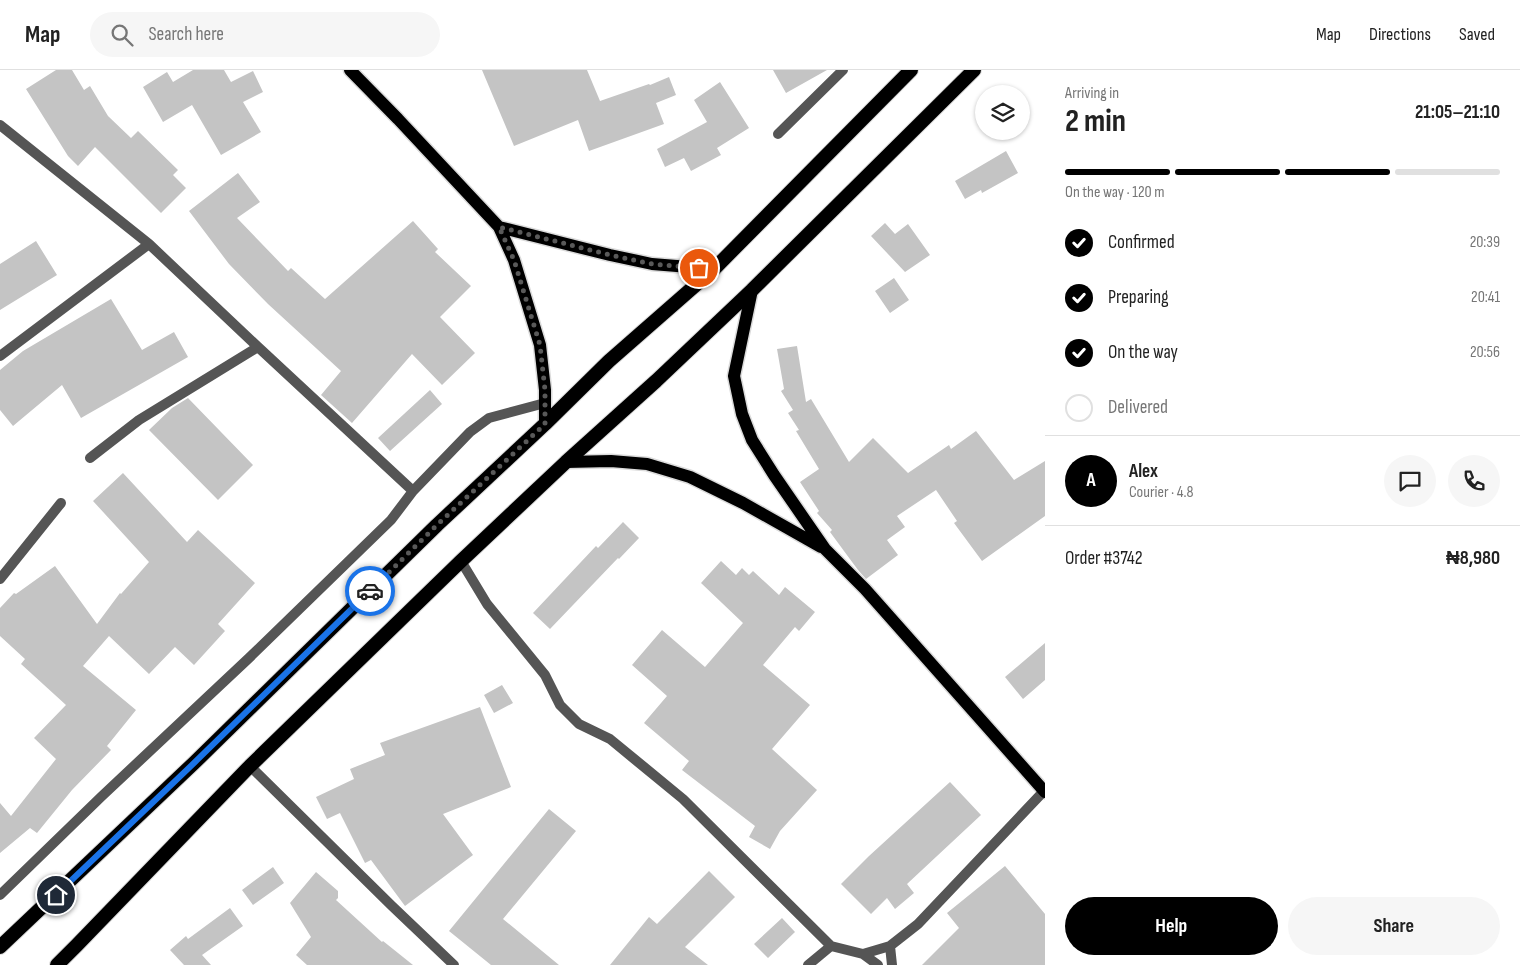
<!DOCTYPE html>
<meta charset="utf-8">
<style>
:root{--surface:#fff;--page:#f6f6f6;--text:#222;--muted:#767676;--line:#e0e0e0;--accent:#000}
body{margin:0;font-family:"Sofia Sans Condensed",sans-serif;background:var(--page);color:var(--text);height:100vh;display:flex;flex-direction:column;font-size:19px;white-space:nowrap}
*{box-sizing:border-box;margin:0}
p{font-size:16px;color:var(--muted)}
.icon{flex:none;width:28px;height:28px;fill:none;stroke:currentColor;stroke-width:2;stroke-linecap:round;stroke-linejoin:round}
.map{position:relative;flex:1;overflow:hidden}
.side{display:flex;flex-direction:column;background:var(--surface);width:475px}
.side>*{flex:none}
.controls{position:absolute;left:975px;top:15px;display:grid;gap:10px}
.controls a{display:grid;place-items:center;width:55px;height:55px;border-radius:50%;background:var(--surface);box-shadow:0 1px 4px #0004;font-size:25px}
.pin{position:absolute;display:grid;place-items:center;width:42px;height:42px;color:#fff;margin:-21px;border:2px solid #fff;border-radius:50%;box-shadow:0 1px 5px #0007}
.courier{position:absolute;display:grid;place-items:center;width:50px;height:50px;margin:-25px;border:4px solid #1a73e8;border-radius:50%;background:#fff;color:#222;box-shadow:0 1px 6px #0007}
.headline em{font-style:normal;font-weight:700}
.headline div{display:flex;flex-direction:column-reverse}
.headline{display:flex;align-items:center;justify-content:space-between;height:85px;padding:0 20px}
h1{font-size:32px;font-weight:700;line-height:38px}
.bar{display:grid;grid-template-columns:repeat(4,1fr);gap:8px 5px;align-content:center;height:60px;padding:0 20px}
.bar i{height:6px;border-radius:4px;background:var(--line)}
.bar .selected{background:var(--accent)}
.bar p{grid-column:span 4}
.line{display:flex;align-items:center;gap:12px;padding:0 20px;border-top:1px solid var(--line)}
.line div{flex:1}
.round{display:grid;place-items:center;flex:none;width:52px;height:52px;border-radius:26px;background:var(--page)}
ol{padding:0 20px;list-style:none}
li{display:flex;align-items:center;gap:15px;height:55px}
li p{margin-inline-start:auto}
li .icon{padding:5px;border-radius:50%;background:var(--accent);color:#fff;stroke-width:4}
li:last-child{color:var(--muted)}
li i{width:28px;height:28px;border:2px solid var(--line);border-radius:50%}
.primary-button{display:flex;gap:10px;margin-top:auto;padding:10px 20px}
.primary-button a{flex:1;height:58px;border-radius:30px;background:var(--accent);color:#fff;font-size:20px;font-weight:700;line-height:58px;text-align:center}
.primary-button a+a{background:var(--page);color:var(--text)}
header{display:flex;align-items:center;gap:30px;box-sizing:border-box;height:70px;padding:0 25px;background:var(--surface);border-bottom:1px solid var(--line)}
header strong{font-size:24px}
nav{display:flex;gap:28px;margin-inline-start:auto;font-size:18px}
.search{width:350px;height:45px;background:var(--page);display:flex;align-items:center;gap:12px;box-sizing:border-box;padding:0 18px;border-radius:28px;color:var(--muted);font-size:19px}
main{display:flex;flex:1;min-height:0}
.map>svg:first-child{display:block}
.building{fill:#c4c4c4}
.lines{fill:none;stroke-linecap:round;stroke-linejoin:round}
.primary-casing{stroke:#dbdbdb;stroke-width:15}
.trunk-casing{stroke:#dbdbdb;stroke-width:16}
.minor{stroke:#555;stroke-width:10}
.primary{stroke:#000;stroke-width:12}
.trunk{stroke:#000;stroke-width:14}
.done{stroke:#595959;stroke-width:5;stroke-dasharray:0 9}
.route{stroke:#1a73e8;stroke-width:6}
</style>
<header>
<strong>Map</strong>
<div class="search"><svg class="icon" aria-label="search" viewBox="0 0 24 24"><circle cx="10" cy="10" r="6"/><path d="M15 15l6 6"/></svg>Search here</div>
<nav><a>Map</a><a>Directions</a><a>Saved</a></nav>
</header>
<main>
<div class="map">
<svg width="1045" height="895" viewBox="0 0 1045 895">
<rect width="100%" height="100%" fill="#fff"/>
<path class="building" d="M56,0H72L84,20L90,16L108,46L131,68L138,61L178,100L173,105L186,118L161,143L95,77L78,96L68,86L26,19Z
M193,0H224L231,12L253,1L263,22L243,32L261,62L221,85L192,35L163,52L143,17L167,2L173,12Z
M482,0H587L600,31L649,14L650,15L669,7L676,25L656,33L664,54L589,81L578,50L514,76Z
M773,0H827L786,23Z
M720,12L749,58L717,78L721,85L691,101L684,88L665,97L657,79L707,52L694,30Z
M1006,81L1018,103L982,123L981,120L965,129L955,111Z
M238,103L260,132L237,148L288,201L291,198L325,229L413,151L438,179L435,182L471,216L440,247L475,283L442,315L412,284L352,353L321,325L341,301L268,234L229,194L189,141Z
M885,153L895,164L908,154L930,185L905,202L871,166Z
M36,171L57,205L0,240V194Z
M894,208L909,230L890,243L875,221Z
M111,229L142,280L174,262L188,287L81,348L62,315L13,356L0,340V300L23,281Z
M797,276L806,332L811,329L849,392L873,368L908,403L949,375L951,379L976,361L1014,410L1045,391V446L982,491L954,453L957,451L936,420L897,446L905,457L887,470L898,485L866,509L858,500L830,462L832,460L817,443L819,441L800,412L819,399L796,361L799,360L788,343L793,340L781,321L784,319L777,279Z
M430,320L442,334L390,381L378,368Z
M188,328L253,395L218,430L149,360L172,338Z
M123,403L187,472L198,460L255,513L218,554L225,561L194,595L175,577L149,604L109,566L83,596L136,640L107,676L111,680L72,720L37,763L30,758L0,783V733L11,746L56,689L34,668L66,635L21,594L25,589L0,566V538L14,523L16,524L55,496L97,554L120,523L121,524L149,492L93,431Z
M623,452L639,468L619,489L618,488L550,559L533,543L596,476L598,478Z
M721,491L736,505L742,498L749,505L753,501L779,525L785,517L815,542L799,561L795,557L763,595L810,635L772,679L817,720L780,761L770,779L749,767L755,756L682,700L689,691L644,653L667,626L632,595L662,560L705,597L743,553L701,513Z
M1045,573V610L1023,629L1005,607Z
M502,615L513,633L494,643L484,625Z
M480,637L511,717L443,744L473,785L405,836L371,790L365,793L340,743L327,749L316,727L354,709L350,699L385,685L380,673Z
M950,712L981,745L907,814L914,823L895,839L887,828L871,844L841,814L869,786Z
M549,739L576,761L503,849L559,895H491L449,861Z
M1005,796L1045,844V895H922L959,858L947,843Z
M273,797L284,813L253,835L242,820Z
M709,801L735,827L685,877L708,895H610L649,847L657,854Z
M316,802L338,821V828L336,830L382,872L383,871L413,895H307L296,885L311,867L290,833Z
M230,838L243,856L202,885L211,895H184L170,880L186,866L188,869Z
M782,848L795,862L768,888L754,874Z"/>
<g class="lines">
<g class="primary-casing">
<path id="primary" d="M350,0L398,49L499,157L514,190L540,275L545,320V354
M499,157L610,185L652,194L714,199
M752,220L734,306L742,344L752,370L774,405L825,479L865,519L1045,722
M566,392L611,391L647,394L690,407L743,433L821,477"/>
</g>
<g class="trunk-casing">
<path id="trunk" d="M0,877L194,693L437,455L545,354L609,291L714,199L911,0
M57,895L77,875L250,696L461,491L566,392L656,311L752,220L974,0"/>
</g>
<path class="minor" d="M0,55L149,174L258,277L413,421
M778,64L843,0
M0,286L149,174
M90,388L139,350L258,277
M461,491L487,534L545,605L560,635L579,654L610,669L683,729L831,876L863,884L878,895
M0,509L61,433
M250,696L392,836L454,895
M0,825L102,726L249,588L391,450L413,421L470,362L489,348L545,333
M890,876L892,895
M863,884L890,876L918,854L1044,721
M808,895L831,876"/>
<use href="#primary" class="primary"/>
<use href="#trunk" class="trunk"/>
</g>
<g class="lines">
<path class="done" d="M370,521L437,455L545,354V320L540,275L514,190L499,157L610,185L652,194L699,198"/>
<path class="route" d="M56,825L194,693L370,521"/>
</g>
</svg>
<div class="controls">
<a><svg class="icon" aria-label="layers" viewBox="0 0 24 24"><path d="M12 4l9 5-9 5-9-5zM3 14l9 5 9-5"/></svg></a>
</div>
<div class="pin" style="left:699px;top:198px;background:#ea580c"><svg class="icon" aria-label="bag" viewBox="0 0 24 24"><path d="M5 8h14l-1 12H6zM9 8a3 3 0 0 1 6 0"/></svg></div>
<div class="pin" style="left:56px;top:825px;background:#1f2937"><svg class="icon" aria-label="home" viewBox="0 0 24 24"><path d="M3 11l9-7 9 7M6 9v11h12V9"/></svg></div>
<div class="courier" style="left:370px;top:521px"><svg class="icon" aria-label="car" viewBox="0 0 24 24"><path d="M5 17H2v-5l4-1 3-4h7l3 4 3 1v5h-3M9 17h6M6 11h13"/><circle cx="7" cy="17" r="2"/><circle cx="17" cy="17" r="2"/></svg></div>
</div>
<section class="side">
<div class="headline"><div><h1>2 min</h1><p>Arriving in</p></div><em>21:05–21:10</em></div>
<div class="bar"><i class="selected"></i><i class="selected"></i><i class="selected"></i><i></i><p>On the way · 120 m</p></div>
<ol>
<li><svg class="icon" aria-label="check" viewBox="0 0 24 24"><path d="M5 12l5 5 9-10"/></svg>Confirmed<p>20:39</p></li>
<li><svg class="icon" aria-label="check" viewBox="0 0 24 24"><path d="M5 12l5 5 9-10"/></svg>Preparing<p>20:41</p></li>
<li><svg class="icon" aria-label="check" viewBox="0 0 24 24"><path d="M5 12l5 5 9-10"/></svg>On the way<p>20:56</p></li>
<li><i></i>Delivered</li>
</ol>
<div class="line" style="height:90px"><b class="round" style="background:var(--accent);color:#fff">A</b><div><b>Alex</b><p>Courier · 4.8</p></div><a class="round"><svg class="icon" aria-label="chat" viewBox="0 0 24 24"><path d="M4 5h16v11H9l-5 4z"/></svg></a><a class="round"><svg class="icon" aria-label="phone" viewBox="0 0 24 24"><path d="M5 4h4l2 5-3 2q2 4 5 5l2-3 5 2v4C11 20 4 13 5 4z"/></svg></a></div>
<div class="line" style="height:65px"><div>Order #3742</div><b>₦8,980</b></div>
<div class="primary-button"><a>Help</a><a>Share</a></div>
</section>
</main>
